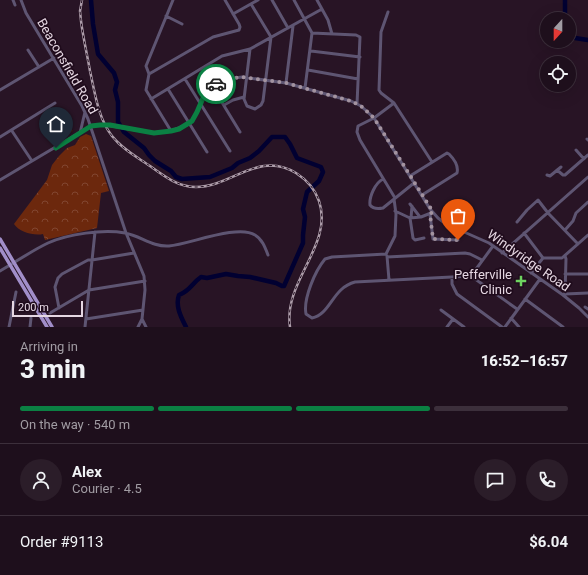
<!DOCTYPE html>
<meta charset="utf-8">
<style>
:root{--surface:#1e0f1c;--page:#2b1d29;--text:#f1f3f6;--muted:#a19ca3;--line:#3c2f3b;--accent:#0b8043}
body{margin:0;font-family:Roboto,sans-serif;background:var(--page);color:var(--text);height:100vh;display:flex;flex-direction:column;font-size:15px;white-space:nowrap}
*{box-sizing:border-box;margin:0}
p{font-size:13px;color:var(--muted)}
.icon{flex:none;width:22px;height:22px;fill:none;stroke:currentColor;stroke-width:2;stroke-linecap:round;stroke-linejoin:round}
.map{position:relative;height:327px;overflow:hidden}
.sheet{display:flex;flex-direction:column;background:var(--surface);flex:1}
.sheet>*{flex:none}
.needle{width:26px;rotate:201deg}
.buttons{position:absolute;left:540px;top:12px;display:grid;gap:8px}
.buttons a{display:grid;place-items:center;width:36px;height:36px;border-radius:50%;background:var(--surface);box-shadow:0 4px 16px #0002,0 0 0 1px var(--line);font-size:20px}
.scale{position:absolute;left:12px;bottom:10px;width:71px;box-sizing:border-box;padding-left:4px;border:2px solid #e5d7e2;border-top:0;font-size:11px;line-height:14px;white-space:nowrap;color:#e5d7e2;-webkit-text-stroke:3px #1f0b1c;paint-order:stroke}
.pin{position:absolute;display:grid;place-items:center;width:34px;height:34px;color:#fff;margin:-41px -17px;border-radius:50% 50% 50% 0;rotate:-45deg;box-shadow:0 0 4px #0007}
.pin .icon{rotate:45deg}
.courier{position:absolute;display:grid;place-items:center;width:40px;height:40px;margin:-20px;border:3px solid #0b8043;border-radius:50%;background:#fff;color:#222;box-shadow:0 1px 5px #0007}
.head em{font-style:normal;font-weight:800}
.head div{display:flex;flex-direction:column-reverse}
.head{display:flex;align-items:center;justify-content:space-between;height:68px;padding:0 20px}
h1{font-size:26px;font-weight:800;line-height:30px}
.bar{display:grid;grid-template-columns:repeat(4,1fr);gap:6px 4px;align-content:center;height:48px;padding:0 20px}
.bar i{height:5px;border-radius:3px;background:var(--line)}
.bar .current{background:var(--accent)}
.bar p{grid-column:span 4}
.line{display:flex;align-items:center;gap:10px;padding:0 20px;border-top:1px solid var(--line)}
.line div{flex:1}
.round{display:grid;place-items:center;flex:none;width:42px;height:42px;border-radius:21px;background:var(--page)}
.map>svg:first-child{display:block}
.green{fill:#431d10}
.forest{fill:url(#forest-crowns)}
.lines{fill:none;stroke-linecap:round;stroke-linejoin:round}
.river{stroke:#010031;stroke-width:4.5}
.minor{stroke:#5e5572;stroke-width:3}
.major{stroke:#a18ec9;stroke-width:3.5}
.rail-casing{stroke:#ad9daa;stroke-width:2.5}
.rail{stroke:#1f0b1c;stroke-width:1;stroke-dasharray:3;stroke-linecap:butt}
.done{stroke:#a393a0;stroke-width:4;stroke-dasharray:0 7.2}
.route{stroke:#0b8043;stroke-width:5}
.poi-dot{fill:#6ed360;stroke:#1f0b1c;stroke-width:1.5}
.labels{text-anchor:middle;stroke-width:3.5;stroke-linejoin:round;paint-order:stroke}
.street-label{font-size:13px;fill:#e5d7e2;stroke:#1f0b1c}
.poi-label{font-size:13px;fill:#e5d7e2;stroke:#1f0b1c;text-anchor:end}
</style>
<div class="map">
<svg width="588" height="327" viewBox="0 0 588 327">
<defs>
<pattern id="forest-crowns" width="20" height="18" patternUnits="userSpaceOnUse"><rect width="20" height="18" fill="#6c280d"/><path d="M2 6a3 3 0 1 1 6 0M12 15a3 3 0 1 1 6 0" fill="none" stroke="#814630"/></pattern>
</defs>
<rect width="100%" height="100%" fill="#281425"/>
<path class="green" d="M67,121L73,131L68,134L62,124Z"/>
<path class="forest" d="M86,134L91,136L109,191L101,193L97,228L45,240L43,234C34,236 19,232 14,224L47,180L52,165L59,156L67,148L75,145L80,137Z"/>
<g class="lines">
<path class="river" d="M91,0L93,24L98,54L114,73L117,82L115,90L118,102V122L124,132L144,148L149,155L155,161L171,171L176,177L182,179L210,177L232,168L238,163L250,158L259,151L272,137H285L290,144L297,158L321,167L323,172L319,181L307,192L303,209L305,217L303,235V243L284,286H282L276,283L250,277L238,276L226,274L207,278L201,277C191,284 191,290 179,295C175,306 181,317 186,327
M565,0V19
M569,34L575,38L588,40"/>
<path class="minor" d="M13,0L15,5
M21,0L26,13L82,106L88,119L126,233L144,276L145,290L142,319L146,327
M272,0L288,28
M294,0L312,33L305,88
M317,0L328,20L332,34
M388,12L381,32L379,90L381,93L394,103L432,162
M233,14L258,0
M166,16L182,24
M312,33L356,35L360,37L357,104
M250,49L244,99L247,106L255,109L261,105L263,101L271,37L251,4
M28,50L39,67
M311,51L360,57
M308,70L358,79
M149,74L213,37L239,30L240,27L239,24L225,0
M149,74L146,66L173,0
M149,74L146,90L171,131
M185,79L230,151
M286,83L293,26
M212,86L240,132
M168,89L207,152
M0,90L54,58
M151,99L222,56L250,49L322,9
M394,103L374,118L358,126L357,132L360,140L395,198
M224,105L233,100L244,97
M12,131L32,161
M80,133L85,112
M0,137L55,103
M587,139L588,140
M576,150L584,159
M557,170L563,175H565L588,155
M547,175L550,176L561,167
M410,176L447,153L449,154C454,159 459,165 457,173L422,195
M383,179C375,183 369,197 370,205C373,209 378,209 383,208L414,183
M0,180L91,126L105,125L154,133L171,131L189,124L192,121L197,112L205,93L209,89L228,79L242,77L286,83L351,101L361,106L374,118L430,209L438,218L446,224L489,243L563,295L579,308L588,317
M410,204L420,217
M395,211L410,218L421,217L431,213
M430,214L433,239L458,240
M410,218L413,238L415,240L424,238
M411,218L412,206
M517,222L527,210L538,200L548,213L578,244
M565,230L573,221L576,213L588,202
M524,233L543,258
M502,253L588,177
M386,254L332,257L325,259C315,271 303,299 306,314L312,318C331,314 332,288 355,282L471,276L517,309
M386,254L395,236L396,214L394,199
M387,256L389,280
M387,257L465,253L470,254L482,260
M0,271C16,262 31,251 48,243C68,234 103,229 125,233C141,236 152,247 169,246C190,244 238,224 255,235C262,239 265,247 268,255
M531,273L543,258H562L588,235
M565,274H588
M471,276L493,246
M452,277V284L457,294L502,327
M565,294L588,293
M563,295L565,294L566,259L565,256
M525,299L563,327
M585,307L588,309
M59,308L55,287L58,278L62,274L88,260H92L134,253
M441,310L464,327
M50,313L89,290L145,281
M511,318L519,327
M86,319L143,310
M9,327L16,292
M30,327L31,318
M85,327L95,232
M138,327L142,319
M447,327L453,319
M505,327L540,279"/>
<path class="major" d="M0,239L52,327
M0,248L47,327"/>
<g class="rail-casing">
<path id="rail" d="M82,0L80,11L81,21C83,37 87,54 90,71C95,93 98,118 112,136C122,149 137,157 150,166C164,176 178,187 196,187C232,187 258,150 296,173C307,180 315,189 319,201C334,245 283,281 290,327"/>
</g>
<use href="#rail" class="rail"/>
</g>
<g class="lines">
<path class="done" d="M216,84L228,79L242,77L286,83L351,101L361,106L374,118L433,212L430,214L433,239L458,240"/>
<path class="route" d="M56,148L91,126L100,125H110L154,133L171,131L179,129L192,121L197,112L206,91L216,84"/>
</g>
<path class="poi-dot" d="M519 275h4v4h4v4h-4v4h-4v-4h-4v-4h4z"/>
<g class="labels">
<g class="street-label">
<text transform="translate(68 66) rotate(60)" y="5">Beaconsfield Road</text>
<text transform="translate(529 260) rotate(35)" y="5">Windyridge Road</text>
</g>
<g class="poi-label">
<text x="512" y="279">Pefferville<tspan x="512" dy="15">Clinic</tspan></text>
</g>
</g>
</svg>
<div class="buttons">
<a><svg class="needle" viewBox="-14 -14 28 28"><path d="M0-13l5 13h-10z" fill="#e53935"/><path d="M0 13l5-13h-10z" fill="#a19ca3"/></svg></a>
<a><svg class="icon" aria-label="locate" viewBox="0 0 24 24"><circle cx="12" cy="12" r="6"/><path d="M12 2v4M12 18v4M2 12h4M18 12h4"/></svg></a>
</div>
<div class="scale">200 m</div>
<div class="pin" style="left:458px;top:240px;background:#ea580c"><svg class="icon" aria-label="bag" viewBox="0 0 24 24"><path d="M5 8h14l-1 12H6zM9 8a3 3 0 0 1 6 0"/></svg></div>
<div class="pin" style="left:56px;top:148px;background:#1f2937"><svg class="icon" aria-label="home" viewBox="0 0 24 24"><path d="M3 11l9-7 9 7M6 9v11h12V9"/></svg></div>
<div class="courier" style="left:216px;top:84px"><svg class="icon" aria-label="car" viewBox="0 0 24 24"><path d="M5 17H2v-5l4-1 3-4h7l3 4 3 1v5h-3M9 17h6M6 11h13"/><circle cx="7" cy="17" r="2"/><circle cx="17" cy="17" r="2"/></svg></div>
</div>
<section class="sheet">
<div class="head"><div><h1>3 min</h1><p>Arriving in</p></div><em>16:52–16:57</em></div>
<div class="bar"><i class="current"></i><i class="current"></i><i class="current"></i><i></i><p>On the way · 540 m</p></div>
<div class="line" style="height:72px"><a class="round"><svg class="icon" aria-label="person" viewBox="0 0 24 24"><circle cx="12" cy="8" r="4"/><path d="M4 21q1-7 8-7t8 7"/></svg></a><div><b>Alex</b><p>Courier · 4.5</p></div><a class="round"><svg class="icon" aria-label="chat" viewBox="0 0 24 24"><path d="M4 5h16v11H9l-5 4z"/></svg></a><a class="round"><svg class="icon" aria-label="phone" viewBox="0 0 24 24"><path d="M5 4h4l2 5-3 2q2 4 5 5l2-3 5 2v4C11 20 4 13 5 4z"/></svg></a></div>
<div class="line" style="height:52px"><div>Order #9113</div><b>$6.04</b></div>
</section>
